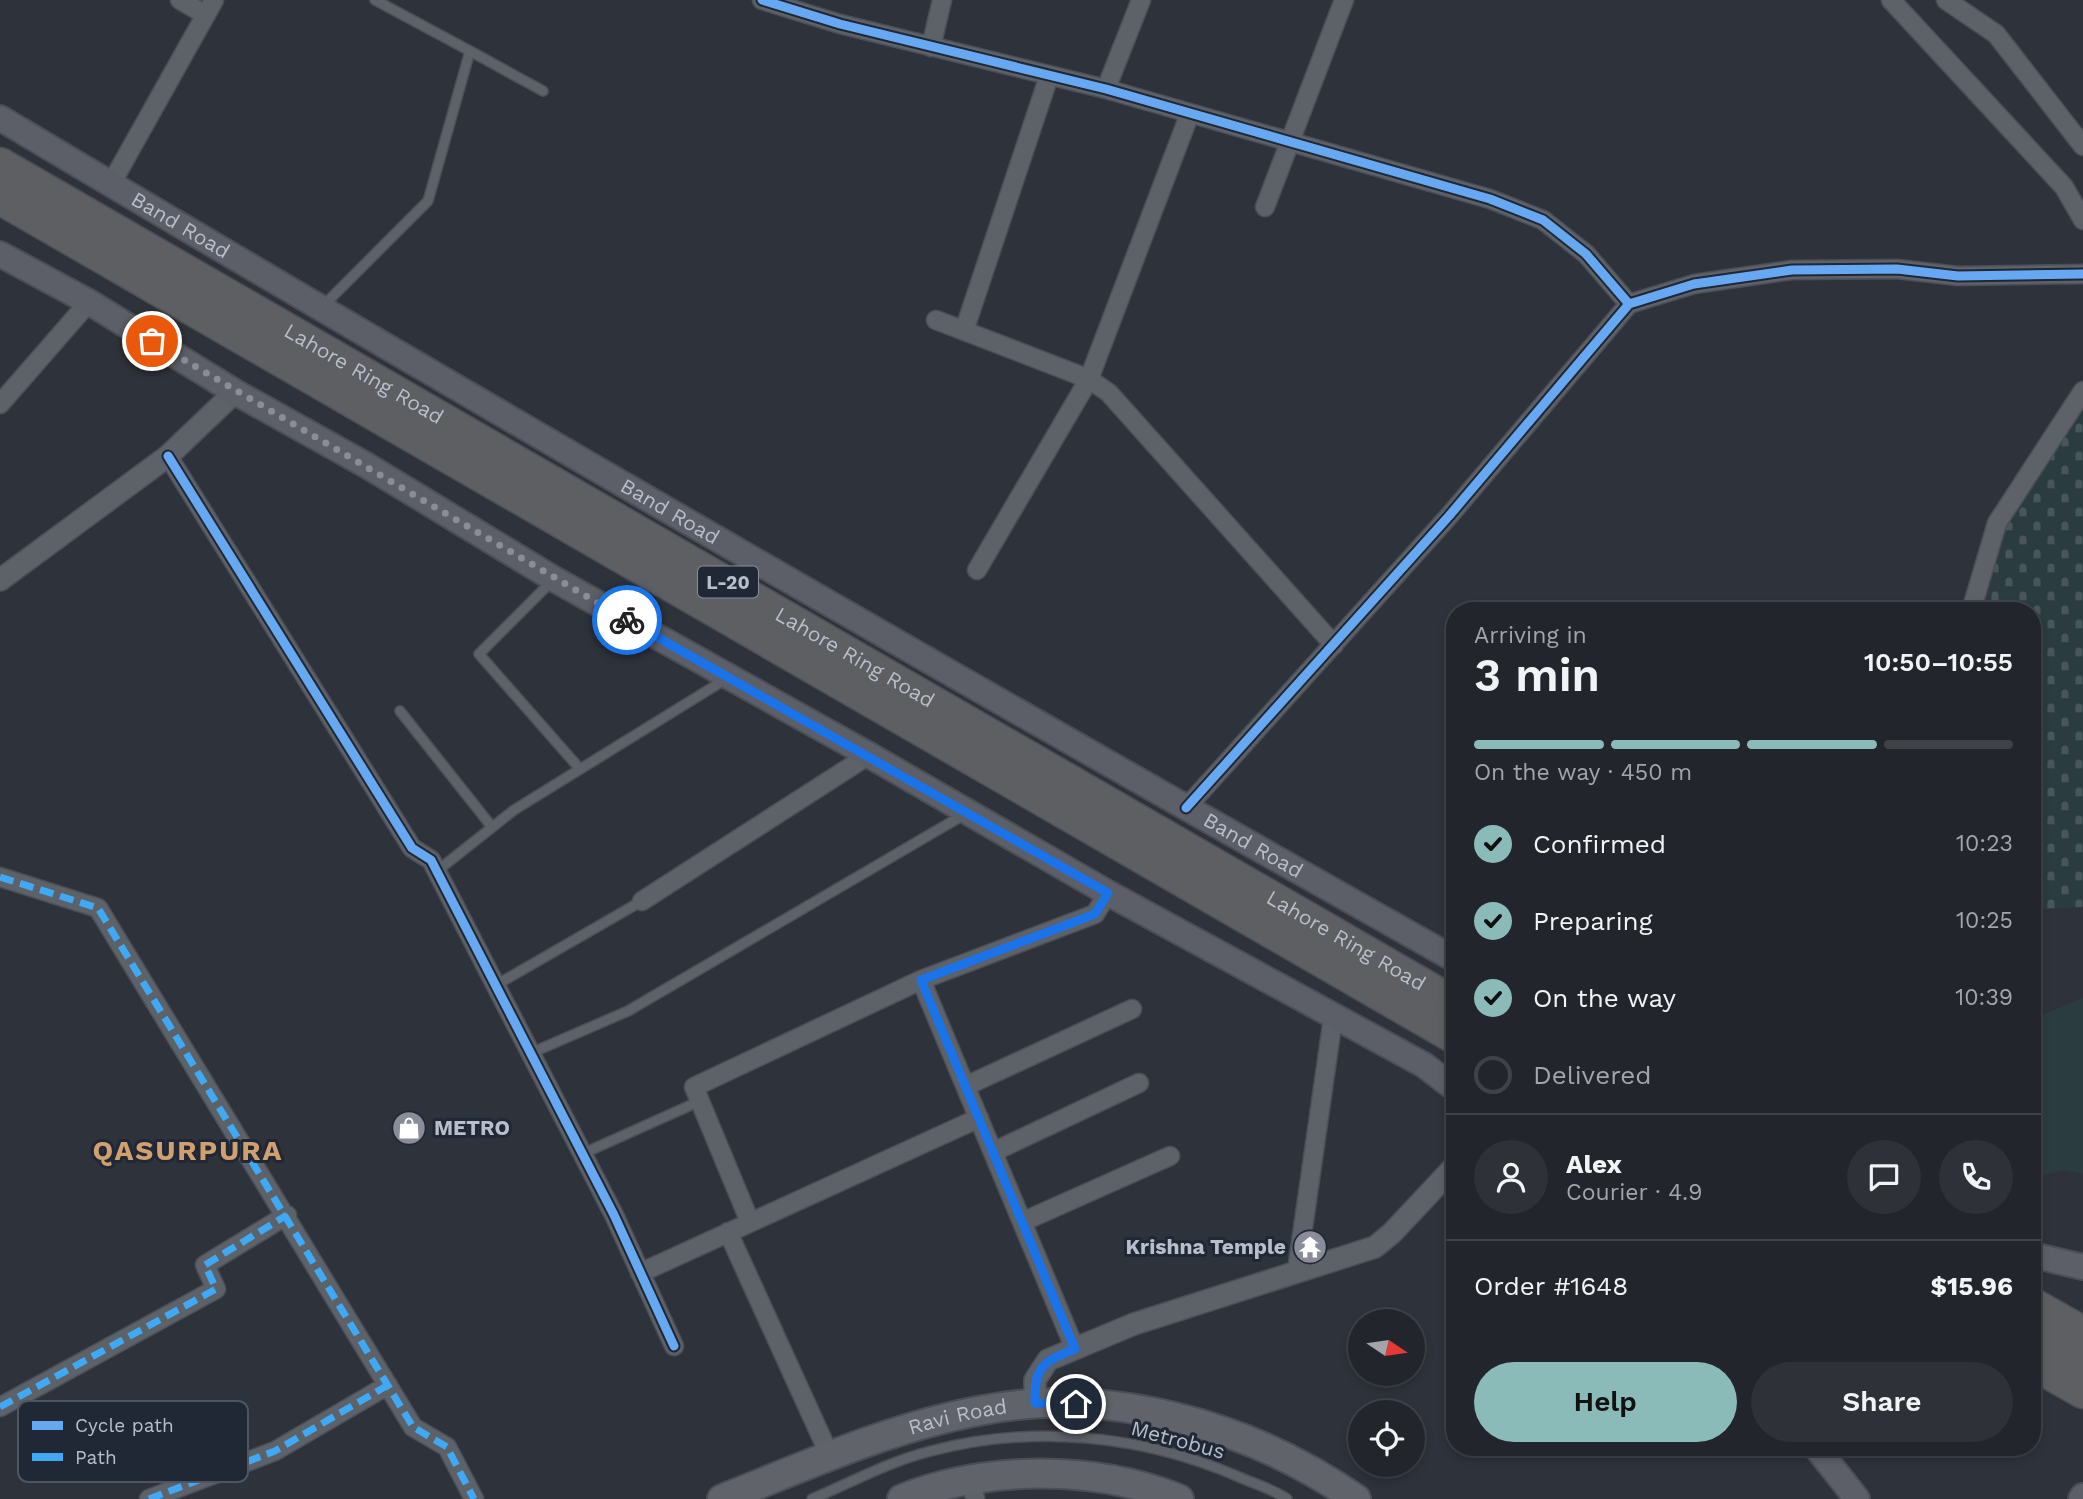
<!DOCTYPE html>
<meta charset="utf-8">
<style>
:root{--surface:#22262c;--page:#2e3238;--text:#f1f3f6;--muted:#a2a5a9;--line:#3f4348;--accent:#8bbbb9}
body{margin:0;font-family:"Work Sans",sans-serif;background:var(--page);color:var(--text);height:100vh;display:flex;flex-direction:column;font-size:26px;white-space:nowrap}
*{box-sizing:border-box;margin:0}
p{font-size:23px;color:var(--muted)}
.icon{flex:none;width:38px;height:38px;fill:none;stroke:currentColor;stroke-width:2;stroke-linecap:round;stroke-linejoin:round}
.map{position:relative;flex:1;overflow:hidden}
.drawer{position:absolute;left:1446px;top:602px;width:595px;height:854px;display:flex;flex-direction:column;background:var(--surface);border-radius:28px;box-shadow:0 4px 10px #0003,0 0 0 2px var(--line)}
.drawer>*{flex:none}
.needle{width:46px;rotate:103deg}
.buttons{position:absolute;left:1348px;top:1309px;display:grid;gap:14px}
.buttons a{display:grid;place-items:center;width:77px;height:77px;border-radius:50%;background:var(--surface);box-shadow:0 4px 10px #0003,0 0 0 2px var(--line);font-size:35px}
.pin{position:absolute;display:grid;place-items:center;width:60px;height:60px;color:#fff;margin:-30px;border:4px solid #fff;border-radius:50%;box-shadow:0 2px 7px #0007}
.courier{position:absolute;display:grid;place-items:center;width:70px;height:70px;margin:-35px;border:5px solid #1a73e8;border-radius:50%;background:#fff;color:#222;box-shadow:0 2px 9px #0007}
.headline em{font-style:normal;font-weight:600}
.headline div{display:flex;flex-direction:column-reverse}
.headline{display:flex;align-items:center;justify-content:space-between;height:119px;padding:0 28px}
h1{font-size:46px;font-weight:600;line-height:52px}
.bar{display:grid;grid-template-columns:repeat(4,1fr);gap:10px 7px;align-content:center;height:84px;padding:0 28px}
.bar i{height:9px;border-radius:5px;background:var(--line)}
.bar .active{background:var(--accent)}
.bar p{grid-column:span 4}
.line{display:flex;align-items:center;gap:18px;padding:0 28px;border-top:2px solid var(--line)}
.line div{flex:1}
.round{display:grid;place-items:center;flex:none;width:74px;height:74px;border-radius:37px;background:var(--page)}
ol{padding:0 28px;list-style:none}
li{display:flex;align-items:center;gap:21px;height:77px}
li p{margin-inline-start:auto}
li .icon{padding:7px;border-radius:50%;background:var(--accent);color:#111;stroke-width:4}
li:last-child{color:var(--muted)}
li i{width:38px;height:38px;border:4px solid var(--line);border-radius:50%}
.action{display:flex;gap:14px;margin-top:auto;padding:14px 28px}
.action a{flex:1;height:80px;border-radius:42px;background:var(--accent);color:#111;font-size:28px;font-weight:600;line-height:80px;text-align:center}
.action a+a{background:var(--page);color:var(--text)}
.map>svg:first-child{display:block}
.grass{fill:#2b3c41}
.cemetery{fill:url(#cemetery-stones)}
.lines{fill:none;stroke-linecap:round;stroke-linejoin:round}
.service-casing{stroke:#4c4e54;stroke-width:12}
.minor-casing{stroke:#4c4e54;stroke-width:21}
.tertiary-casing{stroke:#4c4e54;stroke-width:24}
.secondary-casing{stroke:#4c4e54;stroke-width:28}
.primary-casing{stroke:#4b4e57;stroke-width:32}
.motorway-casing{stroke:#4a4e55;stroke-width:35}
.service{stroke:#5d6168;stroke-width:9}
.minor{stroke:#5d6168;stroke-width:18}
.tertiary{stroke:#5d6168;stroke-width:21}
.secondary{stroke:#5c5f67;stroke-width:24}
.primary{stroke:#60636a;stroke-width:28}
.motorway{stroke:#5d5f62;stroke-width:32}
.quiet{stroke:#3fa9f5;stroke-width:7;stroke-dasharray:14 7;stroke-linecap:butt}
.cycleway-casing{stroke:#202735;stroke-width:13}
.cycleway{stroke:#66a8f1;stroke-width:9}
.done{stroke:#888d98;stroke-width:7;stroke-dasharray:0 12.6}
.route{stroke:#1a73e8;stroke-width:9}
.labels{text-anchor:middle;stroke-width:6;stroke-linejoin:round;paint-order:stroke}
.shield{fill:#202735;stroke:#8a919d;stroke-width:2}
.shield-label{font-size:19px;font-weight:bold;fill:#b8beca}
.street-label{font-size:21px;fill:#b8beca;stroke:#202735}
.poi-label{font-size:21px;font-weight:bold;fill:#b8beca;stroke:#202735;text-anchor:start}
.district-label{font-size:28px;font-weight:bold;letter-spacing:2px;fill:#d0a16e;stroke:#202735}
.key{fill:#202735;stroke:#4e5462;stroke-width:2}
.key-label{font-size:19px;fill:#b8beca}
</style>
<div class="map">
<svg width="2083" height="1499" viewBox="0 0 2083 1499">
<defs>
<pattern id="cemetery-stones" width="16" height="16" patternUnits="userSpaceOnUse" patternTransform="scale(1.75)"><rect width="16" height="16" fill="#2b3c41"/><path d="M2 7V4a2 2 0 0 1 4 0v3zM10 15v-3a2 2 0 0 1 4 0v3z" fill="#48565b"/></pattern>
</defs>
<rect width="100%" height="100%" fill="#2e323a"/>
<path class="grass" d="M2083,998V1174L2064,1170L2032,1179V1019Z"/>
<path class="cemetery" d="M2083,398V907L2032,910V611H1973L1998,524Z"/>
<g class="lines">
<g class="service-casing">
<path id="service" d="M470,51L543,91
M322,307L428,201L470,51L375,0
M553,580L479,654L580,769
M400,711L492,827
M437,871L514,810L726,679
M496,985L642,901
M531,1053L628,1011L965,814
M582,1154L700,1101
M812,1499C850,1483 890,1461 931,1451C1033,1424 1143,1435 1239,1477C1255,1484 1273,1489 1287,1499"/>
</g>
<g class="minor-casing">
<path id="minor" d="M180,0L206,15
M762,0L840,24L1106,89L1490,199L1543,220L1586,254L1629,304
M1891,0L2064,187L2083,220
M1946,0L1996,34L2083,146
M931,47L942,0
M1106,89L1141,0
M111,184L214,0
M1265,207L1344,0
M936,320L1089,379L1109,393L1334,645
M964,331L1049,76
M0,404L89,302
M168,456L412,848L431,860L614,1215L674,1346
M977,570L1089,379L1190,113
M1971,611L1997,523L2083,391
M1186,808L1449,516L1629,304L1694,284L1792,270L1897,269L1958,276L2083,274
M0,877L98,908L413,1427L447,1447L474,1499
M642,901L869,755
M921,980L1075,1349
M966,1086L1132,1009
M993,1152L1139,1083
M750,1222L694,1087L921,980L1095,914L1108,893
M1022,1222L1170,1156
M728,1232L830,1456
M1297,1270L1333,1018
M640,1273L979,1118
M0,1407L216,1289L205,1265L287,1215
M972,1480L975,1499
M149,1499L275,1451L388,1385"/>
</g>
<g class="tertiary-casing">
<path id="tertiary" d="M0,580L168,456L235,392
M1035,1403V1380L1048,1360L1134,1324L1375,1247L1392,1233L1454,1167"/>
</g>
<g class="secondary-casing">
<g id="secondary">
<path id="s1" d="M0,118C481,405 966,684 1454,959"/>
<path d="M0,254L89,302L235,392L366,465L554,579L869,755L1108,893L1424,1065L1454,1088"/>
<path d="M2032,1255L2083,1267"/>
<path d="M1816,1447L1857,1499"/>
<path d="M2081,1499L2083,1496"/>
</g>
</g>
<g class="primary-casing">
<g id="primary">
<path id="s2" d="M722,1499C805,1466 889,1428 978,1411C1107,1385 1248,1424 1356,1499"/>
<path d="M902,1499C987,1465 1095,1465 1179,1499"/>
</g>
</g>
<g class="motorway-casing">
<g id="motorway">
<path id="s3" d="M0,164L1454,1003"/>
<path d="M0,198L1454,1037"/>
<path d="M2032,1304L2083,1333"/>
<path d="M2032,1330L2083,1359"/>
<path d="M2032,1363L2083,1392"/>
</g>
</g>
<use href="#service" class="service"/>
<use href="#minor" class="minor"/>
<use href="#tertiary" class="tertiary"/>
<use href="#secondary" class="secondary"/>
<use href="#primary" class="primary"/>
<use href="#motorway" class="motorway"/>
<path class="quiet" d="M0,877L98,908L413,1427L447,1447L474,1499
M0,1407L216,1289L205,1265L287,1215
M149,1499L275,1451L388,1385"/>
<g class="cycleway-casing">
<path id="cycleway" d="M762,0L840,24L1106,89L1490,199L1543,220L1586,254L1629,304
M168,456L412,848L431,860L614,1215L674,1346
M1186,808L1449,516L1629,304L1694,284L1792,270L1897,269L1958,276L2083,274"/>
</g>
<use href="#cycleway" class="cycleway"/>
</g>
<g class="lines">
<path class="done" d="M152,341L627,620"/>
<path class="route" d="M627,620L1108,893L1095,914L921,980L1075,1349C1043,1362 1034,1366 1035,1403L1076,1404"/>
</g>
<defs>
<g id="shop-disc" transform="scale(1.75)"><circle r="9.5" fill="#888d98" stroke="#202735"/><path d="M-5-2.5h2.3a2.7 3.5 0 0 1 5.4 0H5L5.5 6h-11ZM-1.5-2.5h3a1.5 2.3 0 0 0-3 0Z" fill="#fff"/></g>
<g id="temple-disc" transform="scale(1.75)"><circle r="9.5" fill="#888d98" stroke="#202735"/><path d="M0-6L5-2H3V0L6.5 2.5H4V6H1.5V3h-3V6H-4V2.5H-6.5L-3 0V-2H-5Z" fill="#fff"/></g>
</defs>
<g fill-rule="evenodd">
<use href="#shop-disc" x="409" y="1128"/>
<use href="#temple-disc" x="1310" y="1247"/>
</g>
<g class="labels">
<rect class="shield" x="698" y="566.5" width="60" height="31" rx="5"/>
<g class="shield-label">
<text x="728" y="589">L-20</text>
</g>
<g class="street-label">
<text dy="7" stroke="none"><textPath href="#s1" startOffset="210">Band Road</textPath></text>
<text dy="7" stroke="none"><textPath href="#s3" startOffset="420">Lahore Ring Road</textPath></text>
<text dy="7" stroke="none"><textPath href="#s1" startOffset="777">Band Road</textPath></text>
<text dy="7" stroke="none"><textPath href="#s3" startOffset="987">Lahore Ring Road</textPath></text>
<text dy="7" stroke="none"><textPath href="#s1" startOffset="1449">Band Road</textPath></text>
<text dy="7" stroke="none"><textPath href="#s3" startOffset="1554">Lahore Ring Road</textPath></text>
<text dy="7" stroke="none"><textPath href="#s2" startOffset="250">Ravi Road</textPath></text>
<text transform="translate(1178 1440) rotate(15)" y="7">Metrobus</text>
</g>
<g class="poi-label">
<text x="434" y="1135">METRO</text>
<text x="1286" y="1254" text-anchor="end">Krishna Temple</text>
</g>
<g class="district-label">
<text x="188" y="1160">QASURPURA</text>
</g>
</g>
<rect x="18" y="1401" width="230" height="81" rx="10" class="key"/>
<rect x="32" y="1421" width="31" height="9" fill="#66a8f1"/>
<rect x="32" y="1453" width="31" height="8" fill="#3fa9f5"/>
<g class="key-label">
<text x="75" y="1432">Cycle path</text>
<text x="75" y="1464">Path</text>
</g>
</svg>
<div class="buttons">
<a><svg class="needle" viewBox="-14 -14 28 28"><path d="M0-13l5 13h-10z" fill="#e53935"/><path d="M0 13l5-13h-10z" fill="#a2a5a9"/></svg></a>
<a><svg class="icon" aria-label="locate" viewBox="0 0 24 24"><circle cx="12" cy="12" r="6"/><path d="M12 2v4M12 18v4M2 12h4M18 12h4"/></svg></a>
</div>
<div class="pin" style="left:152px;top:341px;background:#ea580c"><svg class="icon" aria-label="bag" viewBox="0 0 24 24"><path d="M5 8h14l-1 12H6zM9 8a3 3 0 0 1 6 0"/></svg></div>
<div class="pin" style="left:1076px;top:1404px;background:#1f2937"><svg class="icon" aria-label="home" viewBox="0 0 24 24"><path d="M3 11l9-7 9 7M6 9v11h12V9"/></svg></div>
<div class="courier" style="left:627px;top:620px"><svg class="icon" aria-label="bike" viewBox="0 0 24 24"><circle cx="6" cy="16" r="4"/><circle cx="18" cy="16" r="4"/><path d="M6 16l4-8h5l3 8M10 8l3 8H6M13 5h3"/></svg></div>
<section class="drawer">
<div class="headline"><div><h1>3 min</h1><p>Arriving in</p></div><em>10:50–10:55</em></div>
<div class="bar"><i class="active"></i><i class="active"></i><i class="active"></i><i></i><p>On the way · 450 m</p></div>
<ol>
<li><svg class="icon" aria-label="check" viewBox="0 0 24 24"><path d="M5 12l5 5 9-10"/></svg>Confirmed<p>10:23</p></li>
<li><svg class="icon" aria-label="check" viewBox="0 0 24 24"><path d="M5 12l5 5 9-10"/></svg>Preparing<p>10:25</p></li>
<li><svg class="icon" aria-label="check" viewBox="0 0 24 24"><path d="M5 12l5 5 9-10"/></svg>On the way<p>10:39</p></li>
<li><i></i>Delivered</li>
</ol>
<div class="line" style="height:126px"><a class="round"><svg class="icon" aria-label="person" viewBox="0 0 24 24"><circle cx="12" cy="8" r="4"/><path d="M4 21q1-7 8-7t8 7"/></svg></a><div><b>Alex</b><p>Courier · 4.9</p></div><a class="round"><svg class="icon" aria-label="chat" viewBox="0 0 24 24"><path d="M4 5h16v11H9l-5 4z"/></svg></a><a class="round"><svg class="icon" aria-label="phone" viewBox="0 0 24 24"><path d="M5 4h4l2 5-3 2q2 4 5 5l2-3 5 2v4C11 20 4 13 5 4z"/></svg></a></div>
<div class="line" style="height:91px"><div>Order #1648</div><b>$15.96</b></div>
<div class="action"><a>Help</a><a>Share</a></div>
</section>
</div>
